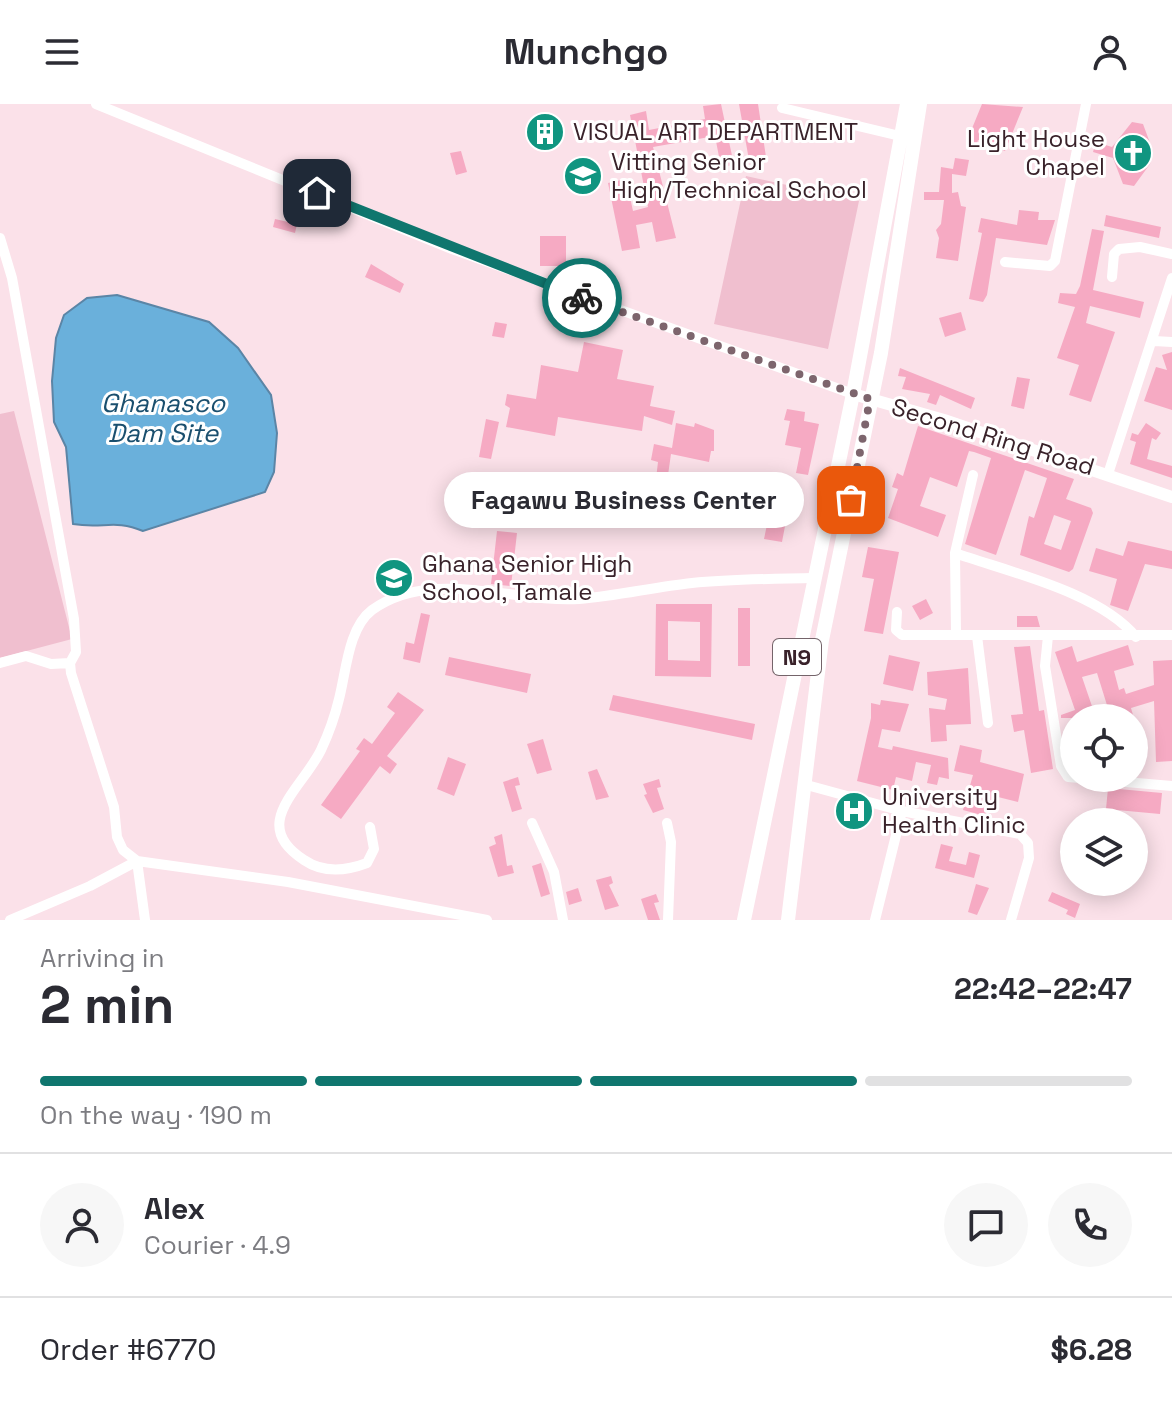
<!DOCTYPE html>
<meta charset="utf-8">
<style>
:root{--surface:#fff;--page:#f7f7f7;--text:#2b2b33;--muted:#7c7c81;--line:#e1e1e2;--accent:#0f766e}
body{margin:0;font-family:"Space Grotesk",sans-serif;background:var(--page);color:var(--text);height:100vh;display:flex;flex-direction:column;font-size:30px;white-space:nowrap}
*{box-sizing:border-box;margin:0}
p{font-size:26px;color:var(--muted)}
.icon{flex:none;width:44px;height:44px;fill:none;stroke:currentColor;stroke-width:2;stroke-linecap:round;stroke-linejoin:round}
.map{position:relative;height:816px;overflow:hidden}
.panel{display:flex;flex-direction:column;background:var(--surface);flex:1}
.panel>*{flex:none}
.controls{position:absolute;left:1060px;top:600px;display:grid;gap:16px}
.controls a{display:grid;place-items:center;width:88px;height:88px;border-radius:50%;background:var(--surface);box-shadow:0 4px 20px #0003;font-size:40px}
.pin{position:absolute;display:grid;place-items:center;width:68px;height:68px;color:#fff;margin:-34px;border-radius:16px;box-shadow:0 4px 12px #0006}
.courier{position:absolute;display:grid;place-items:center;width:80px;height:80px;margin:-40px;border:6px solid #0f766e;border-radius:50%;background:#fff;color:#222;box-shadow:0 2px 10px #0007}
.bubble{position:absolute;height:56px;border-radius:28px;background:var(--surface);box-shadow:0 4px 20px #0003;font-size:26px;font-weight:700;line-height:56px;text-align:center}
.summary em{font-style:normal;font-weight:700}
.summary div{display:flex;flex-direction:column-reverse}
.summary{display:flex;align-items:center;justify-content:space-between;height:136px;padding:0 40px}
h1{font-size:52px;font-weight:700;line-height:60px}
.bar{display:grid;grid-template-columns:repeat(4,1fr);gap:12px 8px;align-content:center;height:96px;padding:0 40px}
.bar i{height:10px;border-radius:6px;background:var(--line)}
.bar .selected{background:var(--accent)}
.bar p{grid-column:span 4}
.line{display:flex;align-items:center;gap:20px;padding:0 40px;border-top:2px solid var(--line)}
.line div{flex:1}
.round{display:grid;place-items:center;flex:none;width:84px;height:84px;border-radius:42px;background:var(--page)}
header{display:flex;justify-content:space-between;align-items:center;height:104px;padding:0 40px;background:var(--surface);font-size:36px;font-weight:700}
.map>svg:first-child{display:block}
.green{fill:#f0bfcf}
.water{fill:#6ab0db;stroke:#5b85a6;stroke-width:2}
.building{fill:#f6aac3;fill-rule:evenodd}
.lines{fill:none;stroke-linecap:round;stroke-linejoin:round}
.minor{stroke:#fff;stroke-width:10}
.major{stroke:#fff;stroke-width:12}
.highway{stroke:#fff;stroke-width:14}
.done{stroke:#7d656d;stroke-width:8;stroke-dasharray:0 14.4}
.route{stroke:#0f766e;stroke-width:10}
.labels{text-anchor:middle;stroke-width:6;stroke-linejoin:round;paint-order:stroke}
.shield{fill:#fff;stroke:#74646a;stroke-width:2}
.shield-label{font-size:22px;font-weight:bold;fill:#39222a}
.poi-label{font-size:24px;fill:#39222a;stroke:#fff;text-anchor:start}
.street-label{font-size:24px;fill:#39222a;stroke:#fff}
.water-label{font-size:26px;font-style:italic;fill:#1a4f6e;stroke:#fff}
</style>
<header><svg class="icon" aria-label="menu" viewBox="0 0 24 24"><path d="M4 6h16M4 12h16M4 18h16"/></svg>Munchgo<svg class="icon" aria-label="person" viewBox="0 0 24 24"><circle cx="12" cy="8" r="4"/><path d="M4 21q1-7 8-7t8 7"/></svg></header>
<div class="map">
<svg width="1172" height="816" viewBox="0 0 1172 816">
<rect width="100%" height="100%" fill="#fbe1e9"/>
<path class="green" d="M746,72L859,97L828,245L714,220Z
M14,307L72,535L0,554V310Z"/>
<path class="water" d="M117,191L209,218L238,244L271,291L277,329L274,368L265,388L143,427C115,415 103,425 73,420L66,343L54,318L52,277L56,234L64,211L87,194Z"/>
<path class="building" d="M721,0L734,61L721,63L715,32L653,43L676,134L656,138L652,118L636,121L640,144L622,147L608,79L626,75L633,107L648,103L630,11L646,7L649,26L705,15L703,2Z
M739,0H758L766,53L749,56Z
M982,0L1023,3L1005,47L978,36L976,43L966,39Z
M539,15H552V42H539Z
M1132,18L1143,20L1153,47L1150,60L1134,82L1123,80L1113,54L1093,48L1096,38L1112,43Z
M461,47L467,68L456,71L450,49Z
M955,54L969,56L966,72L952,70V89L958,88L961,102L966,103L958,157L936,154L939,134L936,126L941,120L944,96H924V88H939L941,63L953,65Z
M1019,106L1039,108L1038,116H1055L1047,141L996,134L987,191L983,198L969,195L982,129L978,128L981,114L1017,121Z
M1106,111L1161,123L1159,134L1104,122Z
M275,115L297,120L295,129L273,123Z
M1092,125L1104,127L1093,186L1144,198L1140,214L1090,202L1086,219L1115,228L1091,298L1069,291L1079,261L1057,254L1075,203L1058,199L1060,189L1076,190L1080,182Z
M540,132H566V162H540Z
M371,160L404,180L400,189L365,173Z
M961,208L966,226L945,233L939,214Z
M495,218L507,220L504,234L492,232Z
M584,238L623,246L617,275L654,282L650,302L675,307L672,321L644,312L642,327L558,313L555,332L506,323L510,304L505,301L507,290L536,295L541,261L578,268Z
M1172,248V306L1144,297L1156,263L1167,266L1162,251Z
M900,264L975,294L971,305L940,291L936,301L927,298L930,290L902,285L906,273L898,272Z
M1017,273L1030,275L1024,305L1011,302Z
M787,305L805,308L804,317L819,320L808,371L796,369L801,344L785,341L790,317L784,316Z
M486,315L499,318L491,355L479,353Z
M676,319L694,323L695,319L714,326V347H711L709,358L671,350L666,385L655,383L658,358L651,356L654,340L672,344Z
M1146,319L1161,329L1156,336L1152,334L1147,355L1172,362V374L1130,360L1136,338L1130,336L1132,329L1138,331Z
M918,322L1074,375L1066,395L1091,404L1093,409L1073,465L1069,468L1020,451L1029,412L1034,414L1047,374L1025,366L996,451L965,440L991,354L974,348L969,347L957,383L930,373L920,402L946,411L938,433L888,414L898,385L892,383L897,369L903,372ZM1054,411L1071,417L1061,446L1044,440Z
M484,371L502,375L499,387L482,383Z
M731,373L752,377L749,388L729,384Z
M775,382L792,385L782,438L764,435Z
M497,427L517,429L511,482L491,480Z
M1128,437L1172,447V465L1145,460L1128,507L1110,501L1117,475L1089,467L1096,444L1123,452Z
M868,443L899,448L883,530L864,527L874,475L862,473Z
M926,495L933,509L920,516L912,502Z
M656,500H712L711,573L655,572ZM668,517L700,518V557L668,556Z
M738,504H750V562H738Z
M421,509L430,511L420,559L403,555L406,538L414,540Z
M1017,512H1037L1040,523H1017Z
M1128,541L1134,561L1114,567L1119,586L1124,584L1126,590L1154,581L1153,557L1172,556V657L1156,658L1154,597L1131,604L1133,611L1128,614H1111L1097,569L1082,573L1096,614H1061V611L1075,606L1055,548L1072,542L1077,558Z
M1030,542L1039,607L1044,606L1053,665L1031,669L1024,626L1014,628L1011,611L1023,610L1014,543Z
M889,551L920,558L913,587L883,580Z
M449,553L531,570L527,589L445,571Z
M968,564L971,620L946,621L947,637L931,638L929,604L945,606L947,595L928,591L927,568Z
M398,588L424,606L387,652L397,660L390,670L380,662L341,715L321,701L360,647L356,645L364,634L372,640L395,609L387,603Z
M613,591L755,620L752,636L609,606Z
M881,596L909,600L900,628L882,625L878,643L892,646L893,642L948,654L949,675L939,673L937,681L927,679L931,661L916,658L912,677L896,673L893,686L857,677L871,614V599L880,601Z
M543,635L552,666L537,670L527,640Z
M960,641L982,646L980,658L1024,670L1018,698L994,692L989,713L963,706L973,671L954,667Z
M448,653L466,660L454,692L437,685Z
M597,665L609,693L596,696L588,668Z
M518,673L520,681L515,682L522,705L512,708L503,678Z
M659,675L661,683L657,684L664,705L653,709L644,691L647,690L643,680Z
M1108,684L1162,689L1160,710L1106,705Z
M502,730L507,762L512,761L514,769L498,773L489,743L496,740L494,733Z
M941,740L953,743L949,757L966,761L969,748L980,751L974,774L935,764Z
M541,759L550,790L541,793L532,762Z
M611,772L613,779L609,781L619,802L605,806L596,776Z
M976,780L989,784L977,811L968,808Z
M578,784L582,797L569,801L566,788Z
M1052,788L1080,800L1075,814L1066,810L1068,806L1048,797Z
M656,790L659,798L654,799L660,816H648L641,795Z"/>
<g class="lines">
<path class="minor" d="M96,0L452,145L853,290
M782,4L900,32
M0,134L12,174L74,515L76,548L70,559L71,569L114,703L117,733L123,746L137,757L145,816
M1005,158L1050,162L1055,157L1086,0
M1112,173L1114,150L1119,145L1140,143L1172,150
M1154,237L1172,238
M1108,370L1172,174
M955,449C1009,468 1099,488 1136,533
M897,508L896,526L902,531H1172
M956,529L955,449L973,371
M977,532L988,619
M1048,532L1045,562L1061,662L1068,673L1172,682
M0,559L26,552L51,560L70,559
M803,680L902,707L1020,730L1028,739L1029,754L1011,816
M532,719L554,768L563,816
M667,719L671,738L668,816
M370,723L374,745L367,759C346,767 323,769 304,756C248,720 302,685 321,646C328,631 335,612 339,595C346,569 348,524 372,506C431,463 512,499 579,495C617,492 654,483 692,479C732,475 773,475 813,474
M10,816L90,782L137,757L288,778L487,816
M875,816L902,707"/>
<path class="major" d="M853,290L944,316L1172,393"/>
<path class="highway" d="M744,816L853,290L907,0
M788,816L822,536L881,249L920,0"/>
</g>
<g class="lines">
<path class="done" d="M582,194L870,295L851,396"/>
<path class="route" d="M317,89L582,194"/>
</g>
<defs>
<g id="building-disc" transform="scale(2)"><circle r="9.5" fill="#109580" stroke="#fff"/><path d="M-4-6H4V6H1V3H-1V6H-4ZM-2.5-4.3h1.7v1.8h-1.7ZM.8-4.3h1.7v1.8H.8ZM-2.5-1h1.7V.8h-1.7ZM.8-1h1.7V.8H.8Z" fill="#fff"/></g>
<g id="church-disc" transform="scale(2)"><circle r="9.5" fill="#109580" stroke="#fff"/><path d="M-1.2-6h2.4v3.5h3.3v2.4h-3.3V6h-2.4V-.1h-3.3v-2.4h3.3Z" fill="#fff"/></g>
<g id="school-disc" transform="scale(2)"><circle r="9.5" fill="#109580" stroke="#fff"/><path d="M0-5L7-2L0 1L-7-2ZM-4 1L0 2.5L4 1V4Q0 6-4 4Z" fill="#fff"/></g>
<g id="hospital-disc" transform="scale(2)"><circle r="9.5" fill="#109580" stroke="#fff"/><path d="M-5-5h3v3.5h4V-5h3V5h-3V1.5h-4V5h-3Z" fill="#fff"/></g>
</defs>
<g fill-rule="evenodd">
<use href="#building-disc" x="545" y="28"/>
<use href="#church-disc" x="1133" y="49"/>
<use href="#school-disc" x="583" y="72"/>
<use href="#school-disc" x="394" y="474"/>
<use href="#hospital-disc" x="854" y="707"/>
</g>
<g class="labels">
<rect class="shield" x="773" y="535" width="48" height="36" rx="6"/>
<g class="shield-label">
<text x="797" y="561">N9</text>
</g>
<g class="poi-label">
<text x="573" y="36">VISUAL ART DEPARTMENT</text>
<text x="1105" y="43" text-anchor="end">Light House<tspan x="1105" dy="28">Chapel</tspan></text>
<text x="611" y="66">Vitting Senior<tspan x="611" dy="28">High/Technical School</tspan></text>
<text x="422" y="468">Ghana Senior High<tspan x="422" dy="28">School, Tamale</tspan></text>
<text x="882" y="701">University<tspan x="882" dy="28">Health Clinic</tspan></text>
</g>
<g class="street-label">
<text transform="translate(993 333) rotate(17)" y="8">Second Ring Road</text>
</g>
<g class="water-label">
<text x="163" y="308">Ghanasco<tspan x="163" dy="30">Dam Site</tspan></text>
</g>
</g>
</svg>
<div class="controls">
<a><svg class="icon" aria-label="locate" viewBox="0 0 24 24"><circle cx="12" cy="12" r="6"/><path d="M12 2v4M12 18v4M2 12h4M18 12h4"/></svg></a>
<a><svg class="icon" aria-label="layers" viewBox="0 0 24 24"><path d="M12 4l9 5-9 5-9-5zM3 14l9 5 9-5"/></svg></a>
</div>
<div class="pin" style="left:851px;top:396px;background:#ea580c"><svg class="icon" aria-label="bag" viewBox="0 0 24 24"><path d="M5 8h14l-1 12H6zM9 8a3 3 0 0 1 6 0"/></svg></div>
<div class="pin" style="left:317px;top:89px;background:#1f2937"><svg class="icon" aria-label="home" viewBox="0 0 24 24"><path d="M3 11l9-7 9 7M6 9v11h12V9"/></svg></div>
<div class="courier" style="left:582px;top:194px"><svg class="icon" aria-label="bike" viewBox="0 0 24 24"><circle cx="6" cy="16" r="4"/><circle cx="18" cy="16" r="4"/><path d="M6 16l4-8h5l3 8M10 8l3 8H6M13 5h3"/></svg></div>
<div class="bubble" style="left:444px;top:368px;width:360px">Fagawu Business Center</div>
</div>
<section class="panel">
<div class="summary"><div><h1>2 min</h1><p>Arriving in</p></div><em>22:42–22:47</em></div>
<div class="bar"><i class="selected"></i><i class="selected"></i><i class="selected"></i><i></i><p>On the way · 190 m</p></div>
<div class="line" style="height:144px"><a class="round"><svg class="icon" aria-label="person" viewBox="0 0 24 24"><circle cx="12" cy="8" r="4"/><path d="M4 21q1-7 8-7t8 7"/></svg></a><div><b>Alex</b><p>Courier · 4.9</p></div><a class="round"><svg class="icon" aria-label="chat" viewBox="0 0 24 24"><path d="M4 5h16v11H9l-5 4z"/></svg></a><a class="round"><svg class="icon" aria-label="phone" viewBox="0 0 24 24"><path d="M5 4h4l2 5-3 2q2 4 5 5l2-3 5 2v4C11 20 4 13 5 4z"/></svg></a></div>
<div class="line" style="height:104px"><div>Order #6770</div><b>$6.28</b></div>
</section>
